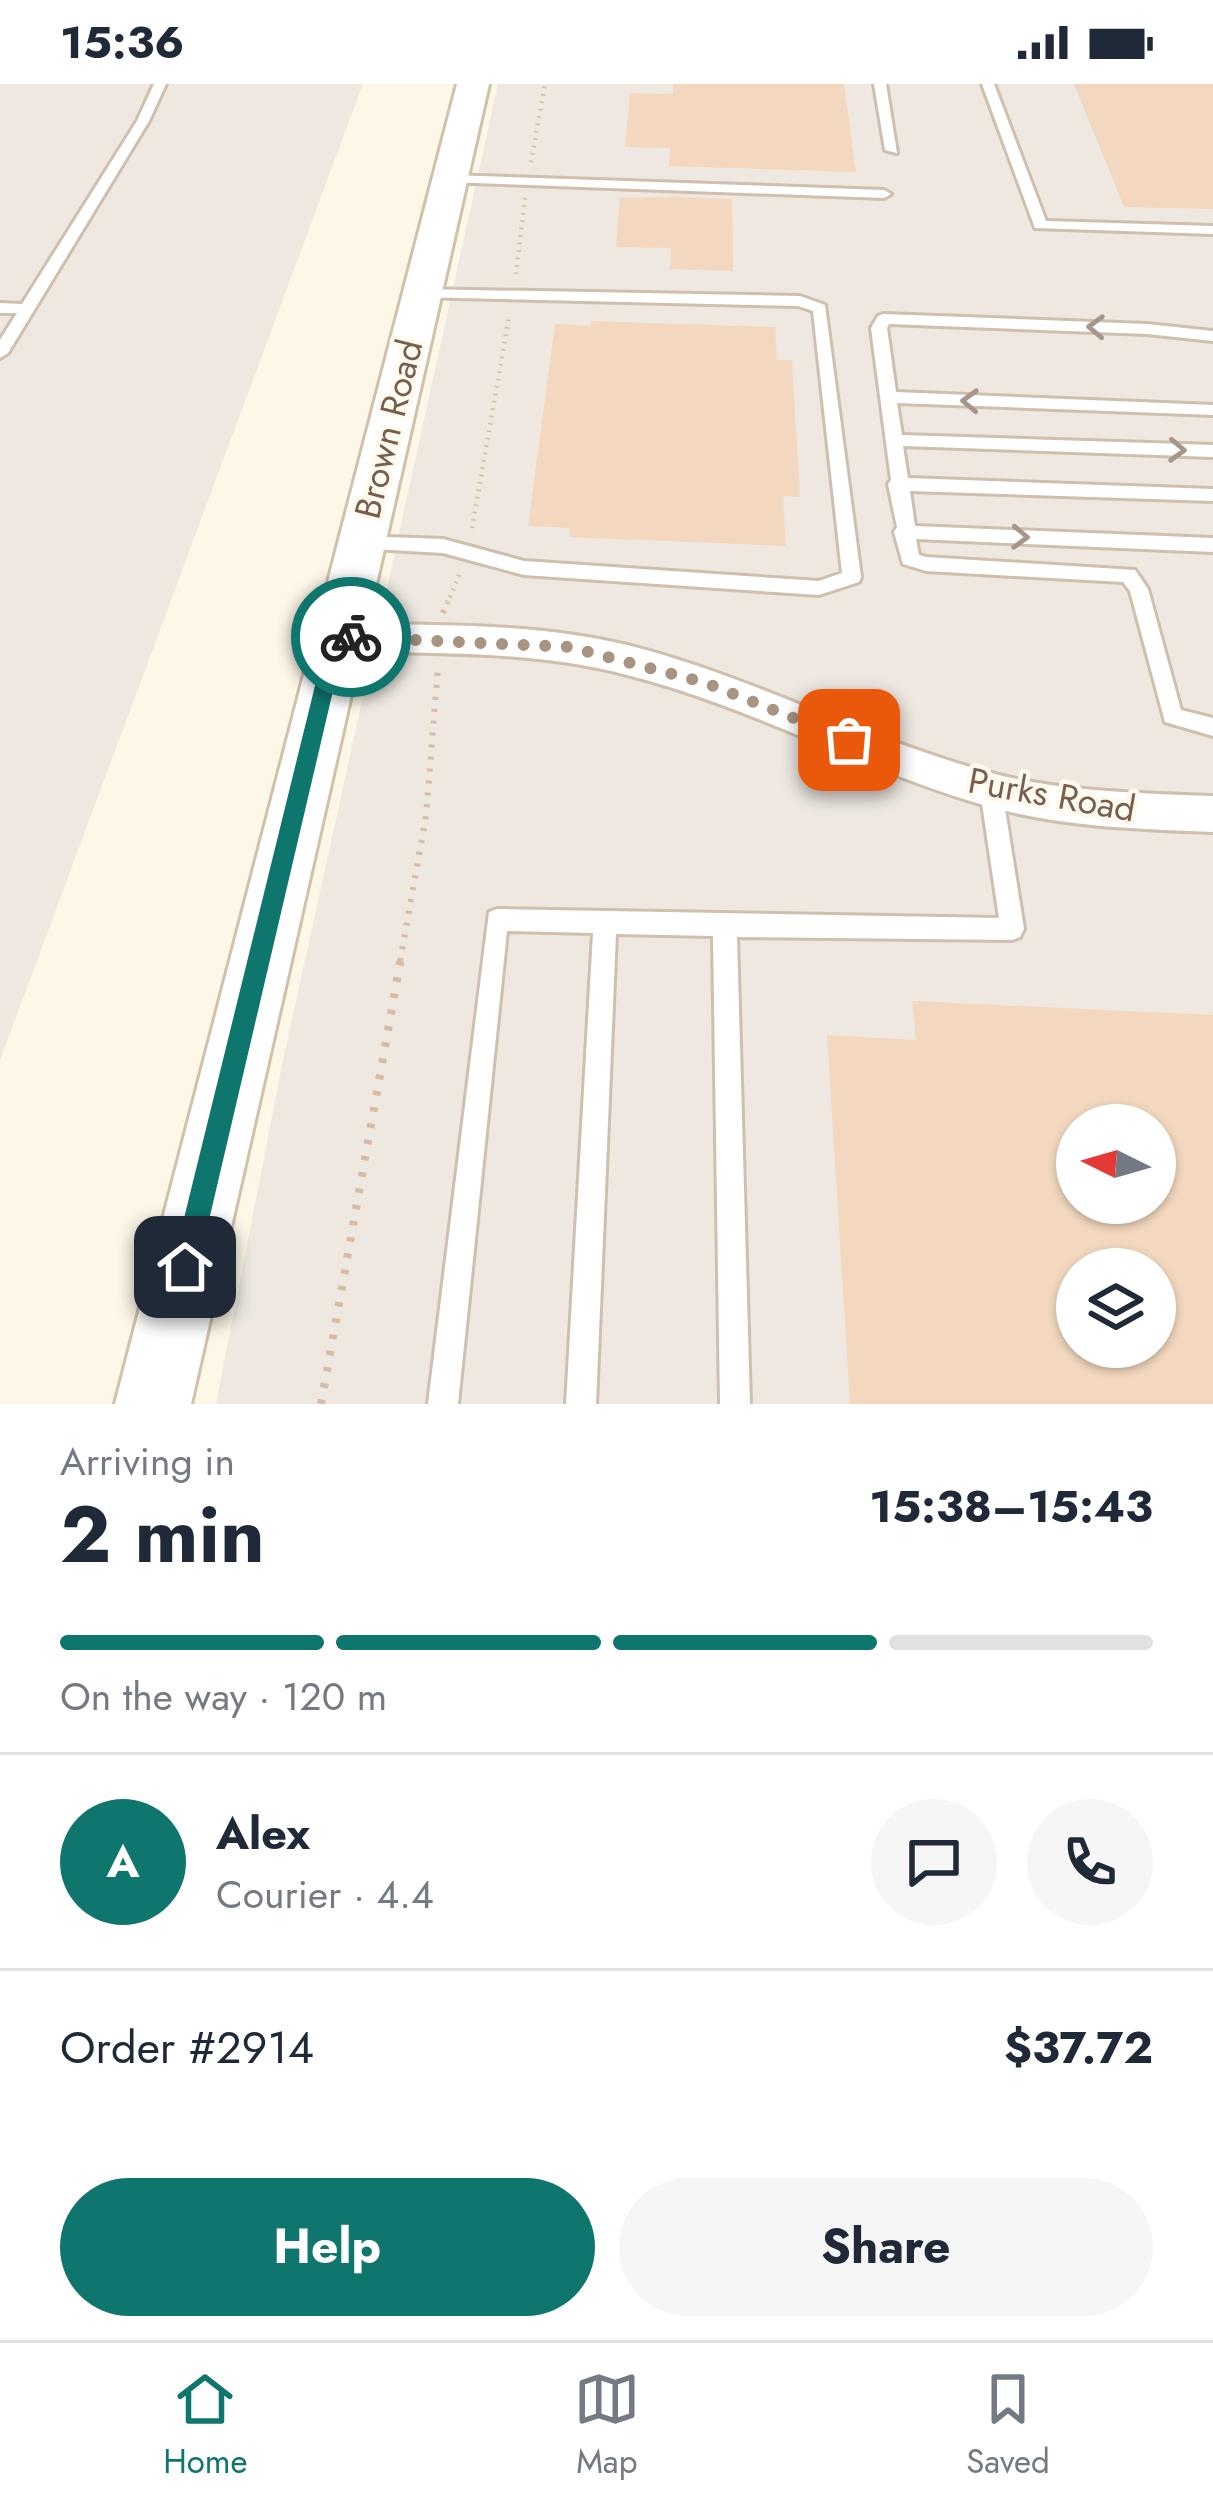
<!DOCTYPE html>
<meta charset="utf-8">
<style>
:root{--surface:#fff;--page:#f6f6f7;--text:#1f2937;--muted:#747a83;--line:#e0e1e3;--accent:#0f766e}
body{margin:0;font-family:Jost,sans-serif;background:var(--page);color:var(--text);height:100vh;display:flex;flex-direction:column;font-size:45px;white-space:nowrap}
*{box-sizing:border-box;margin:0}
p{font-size:39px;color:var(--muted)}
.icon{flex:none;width:66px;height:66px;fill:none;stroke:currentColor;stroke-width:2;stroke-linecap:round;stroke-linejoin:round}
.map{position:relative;height:1320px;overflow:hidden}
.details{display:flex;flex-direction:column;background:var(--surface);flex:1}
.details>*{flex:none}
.needle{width:78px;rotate:275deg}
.fabs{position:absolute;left:1056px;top:1020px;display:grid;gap:24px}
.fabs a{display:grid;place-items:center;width:120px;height:120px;border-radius:50%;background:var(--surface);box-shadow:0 3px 9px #0004;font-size:60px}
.pin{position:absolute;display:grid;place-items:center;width:102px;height:102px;color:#fff;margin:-51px;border-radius:24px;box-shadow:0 6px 18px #0006}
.courier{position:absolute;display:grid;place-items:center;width:120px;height:120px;margin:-60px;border:9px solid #0f766e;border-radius:50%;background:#fff;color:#222;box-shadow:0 3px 15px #0007}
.head em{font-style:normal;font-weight:700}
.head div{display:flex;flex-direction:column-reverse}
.head{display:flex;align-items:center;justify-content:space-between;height:204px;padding:0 60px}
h1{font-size:78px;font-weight:700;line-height:90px}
.bar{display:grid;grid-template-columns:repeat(4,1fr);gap:18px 12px;align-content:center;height:144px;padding:0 60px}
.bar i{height:15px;border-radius:9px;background:var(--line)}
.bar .active{background:var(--accent)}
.bar p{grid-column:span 4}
.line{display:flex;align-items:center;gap:30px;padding:0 60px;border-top:3px solid var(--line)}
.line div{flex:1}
.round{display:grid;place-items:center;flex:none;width:126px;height:126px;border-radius:63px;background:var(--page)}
.action{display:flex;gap:24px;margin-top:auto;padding:24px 60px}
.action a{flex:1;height:138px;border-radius:72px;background:var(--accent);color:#fff;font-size:48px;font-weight:700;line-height:138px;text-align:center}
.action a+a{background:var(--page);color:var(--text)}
.status{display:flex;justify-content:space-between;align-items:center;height:84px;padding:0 60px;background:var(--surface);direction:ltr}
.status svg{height:33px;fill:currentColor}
.tabs{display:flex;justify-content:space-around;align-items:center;height:168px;border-top:3px solid var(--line);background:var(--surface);font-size:33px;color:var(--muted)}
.tabs a{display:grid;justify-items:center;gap:6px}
.tabs .active{color:var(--accent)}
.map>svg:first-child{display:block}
.industrial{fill:#eee8e1;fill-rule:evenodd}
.building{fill:#f3d8bf;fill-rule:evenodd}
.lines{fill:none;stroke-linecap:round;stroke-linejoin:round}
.service-casing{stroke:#cfbfad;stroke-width:6}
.minor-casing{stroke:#cfbfad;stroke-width:6}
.secondary-casing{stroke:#d2c0ab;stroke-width:6}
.path-far2{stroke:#d8bba2;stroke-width:4.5;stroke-dasharray:1.5 6;stroke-linecap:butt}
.path-far1{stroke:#d8bba2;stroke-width:6;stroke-dasharray:3 9;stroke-linecap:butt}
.path{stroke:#d8bba2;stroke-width:8;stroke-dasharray:4.5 12;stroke-linecap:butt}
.service{fill:#fff;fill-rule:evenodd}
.minor{fill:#fff;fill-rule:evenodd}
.secondary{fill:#fff;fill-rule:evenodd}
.oneway{stroke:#a7978a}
.route{fill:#0f766e}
.done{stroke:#a79482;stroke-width:12;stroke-dasharray:0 21.6}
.labels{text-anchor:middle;stroke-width:9;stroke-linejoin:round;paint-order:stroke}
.street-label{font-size:36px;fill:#785f4b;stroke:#fffaef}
</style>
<div class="status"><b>15:36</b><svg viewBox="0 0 49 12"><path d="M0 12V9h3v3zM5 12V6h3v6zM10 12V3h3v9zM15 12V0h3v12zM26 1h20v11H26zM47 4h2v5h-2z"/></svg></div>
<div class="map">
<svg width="1213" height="1320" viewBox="0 0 1213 1320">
<rect width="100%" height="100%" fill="#fdf7e8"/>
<path class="industrial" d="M0,0H363L0,976Z
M498,0H1213V1320H216L283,976ZM1077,1041H1155V1119H1077ZM1077,1185H1155V1263H1077Z"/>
<path class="building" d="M673,0H844L856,88L669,82L670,64L625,63L630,9L673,10Z
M1074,0H1213V125L1124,123Z
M673,113L732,115L733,187L670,185L671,164L616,163L620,114Z
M591,237L775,243L777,276H792L800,413L783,412L786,462L569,453L570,444L528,442L555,240L591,242Z
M912,917L1213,931V1320H850L827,951L916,956ZM1077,1041H1155V1119H1077ZM1077,1185H1155V1263H1077Z"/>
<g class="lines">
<g class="service-casing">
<path id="service" d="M154,0H166L149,37L8,269L0,274V256L17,229H0V219L22,220L137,37Z
M874,0H886L897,69L885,66Z
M982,0H994L1046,137L1213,142V150L1035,144Z
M450,91L884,106L891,110L884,114L445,98V92Z
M421,205L800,212L825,221L861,493L859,498L819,511L524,491L443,469L355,464L352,459L361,452L443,455L524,477L819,497L842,489L813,227L798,222L416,213L413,210Z
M883,230L1147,240L1213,247V257L1147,250L889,240L887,244L896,308L1213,321V331L897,319L902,351L1213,361V373L903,362L908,394L1213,405V417L910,407L915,442L1213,454V468L916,455L919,471L926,473L1135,486L1148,505L1181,626L1213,634V652L1165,638L1130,507L1123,498L926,487L903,480L894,448L897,443L888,400L891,396L871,244L878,232Z
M991,697L999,699L1002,706L1024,845L1020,853L1012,856L737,853L750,1320H720L713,852L616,850L596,1320H566L593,849L507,847L458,1320H428L489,828L497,825L999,834L980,706L983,699Z"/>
</g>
<g class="minor-casing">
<path id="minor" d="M337,539C434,542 532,538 627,561C751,592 864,654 987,688C1061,708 1138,709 1213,712V748C1137,745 1060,743 987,722C864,687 751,622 627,591C533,566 434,570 337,567L324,563L319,553L324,543Z"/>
</g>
<g class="secondary-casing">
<path id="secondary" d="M457,0H489L191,1320H115Z"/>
</g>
<path class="path-far2" d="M531,78L545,0
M516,190L525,114
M472,444L509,233
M447,520L459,491"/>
<path class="path-far1" d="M443,529L448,517
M400,877L426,732L438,583"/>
<path class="path" d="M321,1320L401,874"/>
<use href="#service" class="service"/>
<use href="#minor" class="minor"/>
<use href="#secondary" class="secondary"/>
</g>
<defs><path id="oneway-chevron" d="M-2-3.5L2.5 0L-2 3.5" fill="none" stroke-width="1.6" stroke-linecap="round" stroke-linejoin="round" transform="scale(3)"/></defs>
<g class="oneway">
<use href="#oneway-chevron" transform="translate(1096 243) rotate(-178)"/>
<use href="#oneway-chevron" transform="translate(970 317) rotate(-178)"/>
<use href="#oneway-chevron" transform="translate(1177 366) rotate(2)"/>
<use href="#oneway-chevron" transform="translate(1020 453) rotate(2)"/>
</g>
<path class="route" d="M351,546L360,553L344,560L198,1183L194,1192L185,1196L176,1192L172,1183L327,553L337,546Z"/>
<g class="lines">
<path class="done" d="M351,553L570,563L706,599L849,656"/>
</g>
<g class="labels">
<g class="street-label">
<text transform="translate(388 345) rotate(-76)" y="13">Brown Road</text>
<text transform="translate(1052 710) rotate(10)" y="13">Purks Road</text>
</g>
</g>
</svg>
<div class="fabs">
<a><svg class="needle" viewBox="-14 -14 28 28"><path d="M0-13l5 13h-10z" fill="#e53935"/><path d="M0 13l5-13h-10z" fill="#747a83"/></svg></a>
<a><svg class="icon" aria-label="layers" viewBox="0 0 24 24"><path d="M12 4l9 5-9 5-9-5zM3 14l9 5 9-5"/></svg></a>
</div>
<div class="pin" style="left:849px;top:656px;background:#ea580c"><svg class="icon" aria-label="bag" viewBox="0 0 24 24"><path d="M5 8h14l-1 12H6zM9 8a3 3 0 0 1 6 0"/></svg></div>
<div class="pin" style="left:185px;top:1183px;background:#1f2937"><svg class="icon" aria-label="home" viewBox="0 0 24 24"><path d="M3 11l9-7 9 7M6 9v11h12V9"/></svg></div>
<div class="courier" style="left:351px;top:553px"><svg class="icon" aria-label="bike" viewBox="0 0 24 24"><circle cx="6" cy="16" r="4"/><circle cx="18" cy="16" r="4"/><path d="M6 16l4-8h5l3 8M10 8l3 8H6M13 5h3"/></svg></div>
</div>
<section class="details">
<div class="head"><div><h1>2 min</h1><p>Arriving in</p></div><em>15:38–15:43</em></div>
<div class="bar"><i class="active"></i><i class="active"></i><i class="active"></i><i></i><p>On the way · 120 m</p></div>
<div class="line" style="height:216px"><b class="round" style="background:var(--accent);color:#fff">A</b><div><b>Alex</b><p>Courier · 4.4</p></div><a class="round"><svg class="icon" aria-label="chat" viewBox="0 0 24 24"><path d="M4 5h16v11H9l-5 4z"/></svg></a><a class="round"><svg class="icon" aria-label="phone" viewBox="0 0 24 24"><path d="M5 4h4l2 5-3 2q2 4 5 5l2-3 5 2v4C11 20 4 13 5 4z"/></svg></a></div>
<div class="line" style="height:156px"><div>Order #2914</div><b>$37.72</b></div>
<div class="action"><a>Help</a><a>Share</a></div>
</section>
<nav class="tabs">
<a class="active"><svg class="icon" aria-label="home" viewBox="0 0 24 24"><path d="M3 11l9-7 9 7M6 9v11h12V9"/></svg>Home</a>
<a><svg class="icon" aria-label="map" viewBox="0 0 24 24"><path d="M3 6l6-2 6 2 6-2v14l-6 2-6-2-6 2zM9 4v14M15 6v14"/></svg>Map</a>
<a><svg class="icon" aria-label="saved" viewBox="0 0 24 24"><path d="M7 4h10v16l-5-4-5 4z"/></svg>Saved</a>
</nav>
